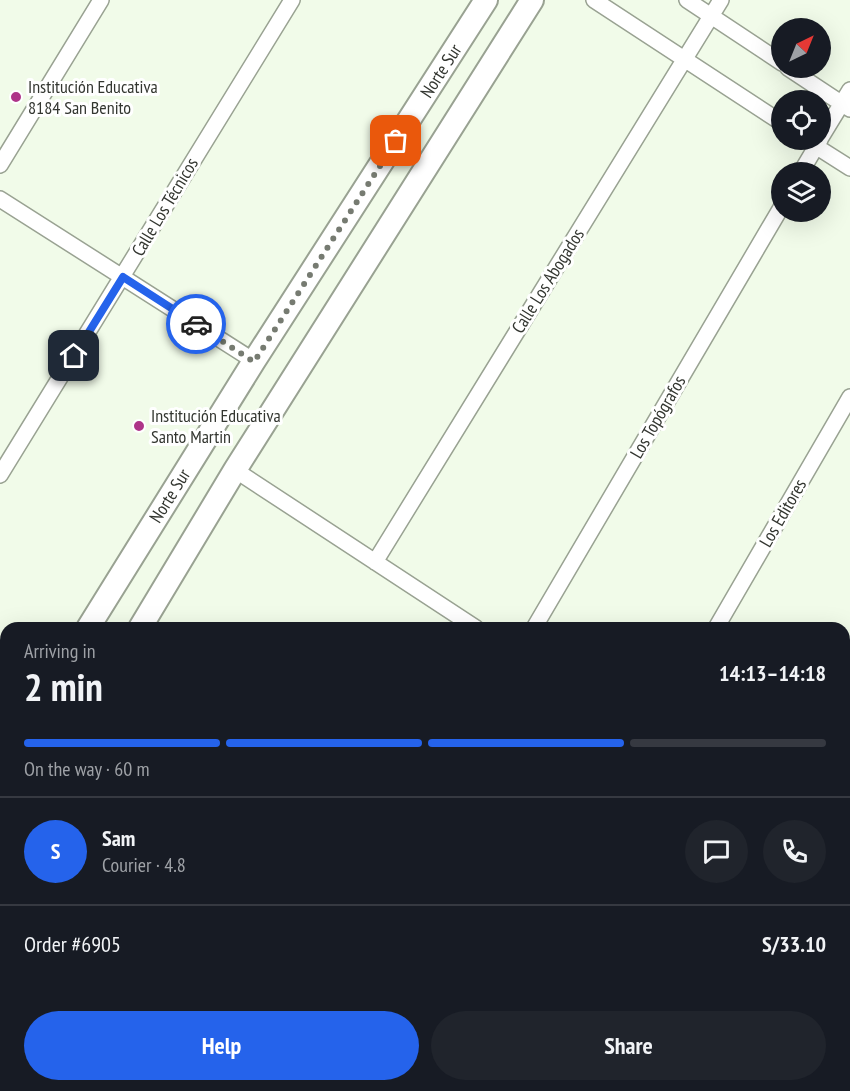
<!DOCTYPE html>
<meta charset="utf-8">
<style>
:root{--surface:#171b24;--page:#20242c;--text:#f1f3f6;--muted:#9ea1a6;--line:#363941;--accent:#2563eb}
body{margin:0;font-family:"PT Sans Narrow",sans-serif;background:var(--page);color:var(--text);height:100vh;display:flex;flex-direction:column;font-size:22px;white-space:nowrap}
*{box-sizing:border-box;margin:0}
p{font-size:20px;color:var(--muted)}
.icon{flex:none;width:33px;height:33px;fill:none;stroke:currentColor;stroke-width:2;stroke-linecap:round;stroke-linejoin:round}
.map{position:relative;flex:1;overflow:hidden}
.panel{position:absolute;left:0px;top:622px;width:850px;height:470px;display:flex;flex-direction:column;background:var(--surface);border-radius:18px 18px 0 0;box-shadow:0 6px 24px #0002}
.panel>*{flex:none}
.needle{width:39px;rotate:43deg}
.controls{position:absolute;left:771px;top:18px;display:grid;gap:12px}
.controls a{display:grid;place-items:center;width:60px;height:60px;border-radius:50%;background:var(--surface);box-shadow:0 6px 24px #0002;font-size:30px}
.pin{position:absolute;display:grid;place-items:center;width:51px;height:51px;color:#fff;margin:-26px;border-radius:12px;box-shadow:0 3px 9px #0006}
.courier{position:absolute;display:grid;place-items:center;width:60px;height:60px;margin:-30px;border:4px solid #2563eb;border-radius:50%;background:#fff;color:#222;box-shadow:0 2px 8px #0007}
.overview em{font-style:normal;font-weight:700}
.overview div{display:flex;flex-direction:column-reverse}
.overview{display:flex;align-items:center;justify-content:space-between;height:102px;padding:0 24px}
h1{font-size:39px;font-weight:700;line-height:45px}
.bar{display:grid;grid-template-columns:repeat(4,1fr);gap:9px 6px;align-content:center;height:72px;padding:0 24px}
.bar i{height:8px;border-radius:4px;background:var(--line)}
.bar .current{background:var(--accent)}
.bar p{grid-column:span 4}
.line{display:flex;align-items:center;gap:15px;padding:0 24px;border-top:2px solid var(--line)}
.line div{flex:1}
.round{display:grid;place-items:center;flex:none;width:63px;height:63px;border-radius:32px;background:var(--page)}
.button{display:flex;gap:12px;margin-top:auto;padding:12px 24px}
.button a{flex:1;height:69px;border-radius:36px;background:var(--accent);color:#fff;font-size:24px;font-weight:700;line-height:69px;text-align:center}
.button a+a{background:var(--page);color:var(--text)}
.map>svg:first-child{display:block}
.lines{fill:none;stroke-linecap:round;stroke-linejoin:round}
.street-casing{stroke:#99a292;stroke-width:18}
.secondary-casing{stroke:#99a292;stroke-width:26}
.street{stroke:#fff;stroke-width:15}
.secondary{stroke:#fff;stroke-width:22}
.done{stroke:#767b71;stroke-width:6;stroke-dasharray:0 10.8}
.route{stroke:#2563eb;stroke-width:8}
.poi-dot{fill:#ae3488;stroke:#fff;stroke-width:2}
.labels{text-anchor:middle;stroke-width:6;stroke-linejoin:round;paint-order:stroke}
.street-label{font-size:18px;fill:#333630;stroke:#fff}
.poi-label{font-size:18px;fill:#333630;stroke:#fff;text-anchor:start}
</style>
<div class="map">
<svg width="850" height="1091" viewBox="0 0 850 1091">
<rect width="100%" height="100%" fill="#f1fbe9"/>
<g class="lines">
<g class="street-casing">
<path id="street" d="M594,0L782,123
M687,0L782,63
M788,68L850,109
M820,139L850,90
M806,140L850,168
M0,165L101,0
M801,172L820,140
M0,199L254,361
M235,470L476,628
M0,475L292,0
M375,562L721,0
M534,628L782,206
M716,628L850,397
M844,712L850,703
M844,1002L850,1005
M844,1042L850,1034
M592,1086L601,1091
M72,1091L75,1086
M261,1091L264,1086
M443,1091L446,1086
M619,1091L622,1086
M811,1091L815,1086"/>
</g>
<g class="secondary-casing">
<path id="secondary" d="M88,628L254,361L486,0
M140,628L235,470L532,0
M0,771L6,761
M0,854L6,844"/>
</g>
<use href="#street" class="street"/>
<use href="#secondary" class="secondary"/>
</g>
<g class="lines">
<path class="done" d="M196,324L254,362L396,141"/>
<path class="route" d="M74,356L123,277L196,324"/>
</g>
<g class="poi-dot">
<circle cx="16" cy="97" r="6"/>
<circle cx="139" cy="426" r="6"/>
</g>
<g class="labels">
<g class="street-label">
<text transform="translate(441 71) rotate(-57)" y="6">Norte Sur</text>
<text transform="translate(165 207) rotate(-59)" y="6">Calle Los Técnicos</text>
<text transform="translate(548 281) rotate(-58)" y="6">Calle Los Abogados</text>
<text transform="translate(658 417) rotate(-60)" y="6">Los Topógrafos</text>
<text transform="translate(170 496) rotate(-58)" y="6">Norte Sur</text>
<text transform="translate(783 513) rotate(-60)" y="6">Los Editores</text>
</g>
<g class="poi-label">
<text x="28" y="93">Institución Educativa<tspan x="28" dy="21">8184 San Benito</tspan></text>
<text x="151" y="422">Institución Educativa<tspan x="151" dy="21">Santo Martin</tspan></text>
</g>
</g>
</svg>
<div class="controls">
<a><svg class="needle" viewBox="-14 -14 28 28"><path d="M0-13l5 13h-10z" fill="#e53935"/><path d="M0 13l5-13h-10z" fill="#9ea1a6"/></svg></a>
<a><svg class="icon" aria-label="locate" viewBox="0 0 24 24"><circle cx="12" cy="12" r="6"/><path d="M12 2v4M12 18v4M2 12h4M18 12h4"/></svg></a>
<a><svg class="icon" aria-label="layers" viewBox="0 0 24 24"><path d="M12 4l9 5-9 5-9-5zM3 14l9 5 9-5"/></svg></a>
</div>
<div class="pin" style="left:396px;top:141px;background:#ea580c"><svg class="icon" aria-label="bag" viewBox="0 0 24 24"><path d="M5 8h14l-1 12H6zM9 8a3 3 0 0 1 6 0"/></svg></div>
<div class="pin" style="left:74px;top:356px;background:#1f2937"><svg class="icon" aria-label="home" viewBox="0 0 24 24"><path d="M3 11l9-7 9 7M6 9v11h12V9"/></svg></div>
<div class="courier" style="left:196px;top:324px"><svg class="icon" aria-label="car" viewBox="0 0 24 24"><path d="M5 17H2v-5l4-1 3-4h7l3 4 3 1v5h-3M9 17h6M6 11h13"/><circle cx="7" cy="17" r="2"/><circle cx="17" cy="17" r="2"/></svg></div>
<section class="panel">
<div class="overview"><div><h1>2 min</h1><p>Arriving in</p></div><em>14:13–14:18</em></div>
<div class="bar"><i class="current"></i><i class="current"></i><i class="current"></i><i></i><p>On the way · 60 m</p></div>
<div class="line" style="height:108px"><b class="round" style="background:var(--accent);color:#fff">S</b><div><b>Sam</b><p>Courier · 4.8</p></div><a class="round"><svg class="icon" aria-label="chat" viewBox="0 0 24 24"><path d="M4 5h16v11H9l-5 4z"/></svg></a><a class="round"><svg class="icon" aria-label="phone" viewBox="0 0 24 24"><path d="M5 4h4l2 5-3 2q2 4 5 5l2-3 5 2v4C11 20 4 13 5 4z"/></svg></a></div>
<div class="line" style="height:78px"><div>Order #6905</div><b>S/33.10</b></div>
<div class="button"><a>Help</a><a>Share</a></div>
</section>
</div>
